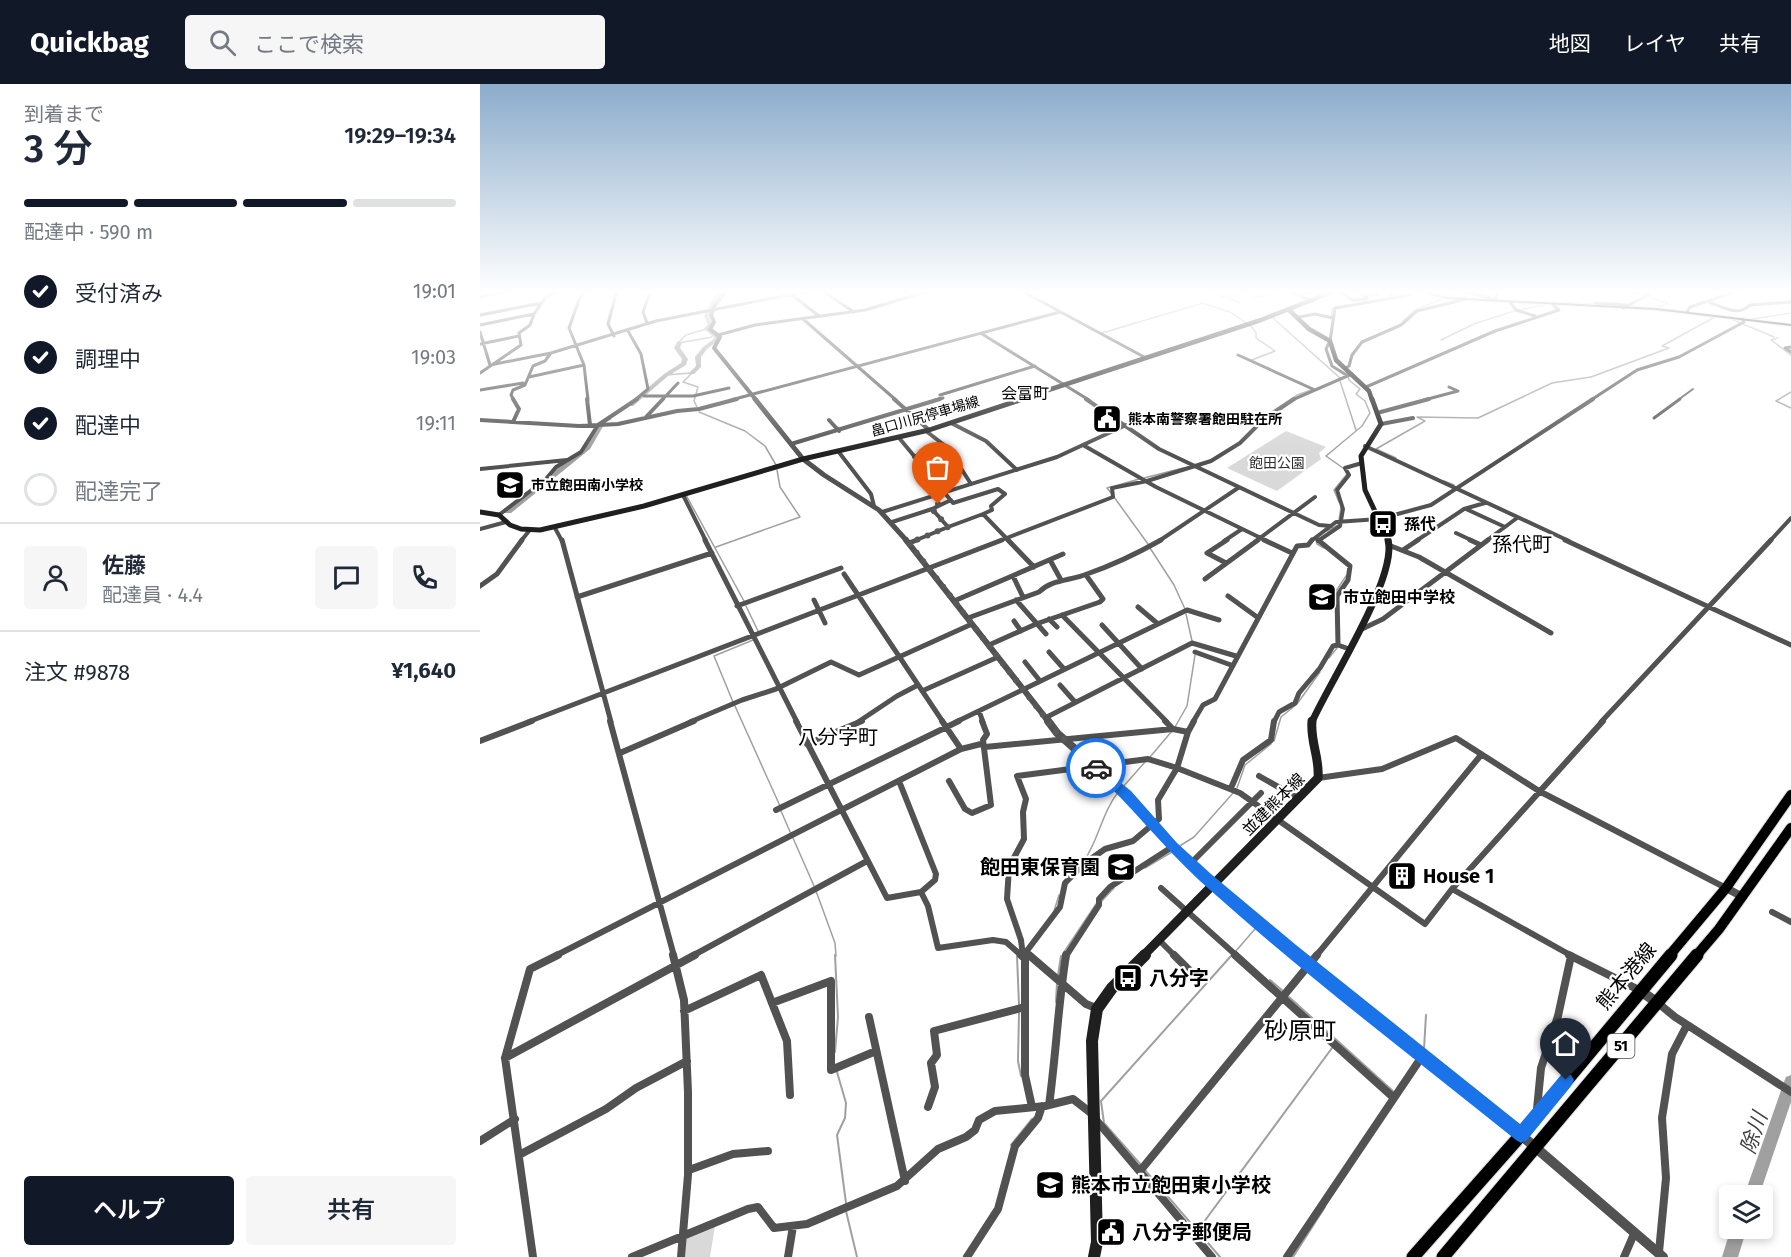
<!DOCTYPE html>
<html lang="ja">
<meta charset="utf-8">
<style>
:root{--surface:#fff;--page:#f6f6f7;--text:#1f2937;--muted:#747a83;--line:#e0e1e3;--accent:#111827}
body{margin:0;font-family:"Fira Sans","Noto Sans JP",sans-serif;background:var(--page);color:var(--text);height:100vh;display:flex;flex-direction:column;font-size:22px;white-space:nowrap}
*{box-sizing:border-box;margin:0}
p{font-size:20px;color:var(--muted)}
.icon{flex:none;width:33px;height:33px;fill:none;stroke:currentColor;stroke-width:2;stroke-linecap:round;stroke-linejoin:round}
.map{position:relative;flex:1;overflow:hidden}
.drawer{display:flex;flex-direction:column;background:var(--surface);width:480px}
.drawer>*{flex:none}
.controls{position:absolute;left:1239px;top:1101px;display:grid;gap:12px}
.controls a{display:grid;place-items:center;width:54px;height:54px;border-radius:6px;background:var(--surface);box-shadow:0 3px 9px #0003;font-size:30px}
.pin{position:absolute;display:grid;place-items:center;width:51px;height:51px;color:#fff;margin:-62px -26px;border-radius:50% 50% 50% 0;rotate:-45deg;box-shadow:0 0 6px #0007}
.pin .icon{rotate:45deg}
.courier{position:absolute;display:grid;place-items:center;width:60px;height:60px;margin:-30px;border:4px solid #1a73e8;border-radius:50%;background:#fff;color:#222;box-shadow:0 2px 8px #0007}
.head em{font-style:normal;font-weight:600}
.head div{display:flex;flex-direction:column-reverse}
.head{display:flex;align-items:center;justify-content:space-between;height:102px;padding:0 24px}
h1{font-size:39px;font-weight:600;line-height:45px}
.bar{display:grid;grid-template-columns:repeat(4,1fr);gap:9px 6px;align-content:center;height:72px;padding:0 24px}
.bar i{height:8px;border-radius:4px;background:var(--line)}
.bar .on{background:var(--accent)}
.bar p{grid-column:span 4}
.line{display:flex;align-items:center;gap:15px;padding:0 24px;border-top:2px solid var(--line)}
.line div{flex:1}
.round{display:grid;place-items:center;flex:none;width:63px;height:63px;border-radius:6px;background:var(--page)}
ol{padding:0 24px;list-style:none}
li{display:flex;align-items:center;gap:18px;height:66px}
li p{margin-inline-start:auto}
li .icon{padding:6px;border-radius:50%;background:var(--accent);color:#fff;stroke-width:4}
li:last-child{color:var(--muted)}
li i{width:33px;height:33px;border:3px solid var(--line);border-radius:50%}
.primary-button{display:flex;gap:12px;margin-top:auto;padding:12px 24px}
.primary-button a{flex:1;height:69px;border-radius:6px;background:var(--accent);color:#fff;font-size:24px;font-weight:600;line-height:69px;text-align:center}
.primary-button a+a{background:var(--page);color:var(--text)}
header{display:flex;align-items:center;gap:36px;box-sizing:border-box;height:84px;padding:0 30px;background:var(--accent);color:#fff}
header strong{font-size:28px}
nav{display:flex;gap:33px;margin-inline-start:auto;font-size:21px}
.search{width:420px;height:54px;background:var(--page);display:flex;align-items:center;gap:15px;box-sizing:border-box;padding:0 21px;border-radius:6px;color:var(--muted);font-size:22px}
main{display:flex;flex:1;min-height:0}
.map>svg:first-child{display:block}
.green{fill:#d9d9d9}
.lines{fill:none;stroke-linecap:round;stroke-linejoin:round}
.stream-far1{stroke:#a0a0a0;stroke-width:1.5}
.stream{stroke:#a0a0a0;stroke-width:2}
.river{fill:#a0a0a0;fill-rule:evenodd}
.primary-far1-casing{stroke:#dbdbdb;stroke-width:12}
.primary-casing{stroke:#dbdbdb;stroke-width:15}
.trunk-casing{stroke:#dbdbdb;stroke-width:2}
.pedestrian-far1{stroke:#525252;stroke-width:2}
.pedestrian{stroke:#525252;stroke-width:3}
.minor-far4{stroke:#525252;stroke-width:3}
.minor-far3{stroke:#525252;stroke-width:4}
.minor-far2{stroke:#525252;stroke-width:5}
.minor-far1{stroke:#525252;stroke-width:6}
.minor{stroke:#525252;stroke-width:8}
.tertiary-far4{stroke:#525252;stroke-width:4}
.tertiary-far3{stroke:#525252;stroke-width:5}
.tertiary-far2{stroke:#525252;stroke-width:6}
.tertiary-far1{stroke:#525252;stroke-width:8}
.tertiary{stroke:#525252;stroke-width:10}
.secondary-far4{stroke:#1f1f1f;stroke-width:4.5}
.secondary-far3{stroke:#1f1f1f;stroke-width:5}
.secondary-far2{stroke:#1f1f1f;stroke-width:7}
.secondary-far1{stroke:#1f1f1f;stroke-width:9}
.secondary{stroke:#1f1f1f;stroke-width:12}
.primary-far1{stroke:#000;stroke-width:10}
.primary{stroke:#000;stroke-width:13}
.trunk{fill:#000;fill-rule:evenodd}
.route{fill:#1a73e8}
.done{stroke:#595959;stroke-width:6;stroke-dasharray:0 10.8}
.labels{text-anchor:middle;stroke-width:4.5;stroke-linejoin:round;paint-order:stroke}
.far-street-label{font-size:14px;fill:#000;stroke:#fff}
.far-poi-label{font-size:14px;font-weight:bold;fill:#000;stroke:#fff;text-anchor:start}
.far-park-label{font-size:14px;fill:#303030;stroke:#fff}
.shield{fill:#fff;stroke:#4c4c4c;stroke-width:1.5}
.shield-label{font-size:15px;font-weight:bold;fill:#000}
.far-quarter-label{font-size:16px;fill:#000;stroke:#fff}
.poi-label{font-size:16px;font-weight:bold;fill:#000;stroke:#fff;text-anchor:start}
.street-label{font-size:16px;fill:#000;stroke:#fff}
.quarter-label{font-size:20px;fill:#000;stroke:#fff}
.near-poi-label{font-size:20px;font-weight:bold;fill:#000;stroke:#fff;text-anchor:start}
.near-street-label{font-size:20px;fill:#000;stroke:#fff}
.near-water-label{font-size:21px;font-style:italic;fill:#414141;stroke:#fff}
.near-quarter-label{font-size:24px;fill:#000;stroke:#fff}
</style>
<header>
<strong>Quickbag</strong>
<div class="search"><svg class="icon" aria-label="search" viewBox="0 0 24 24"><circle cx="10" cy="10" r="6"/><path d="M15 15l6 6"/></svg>ここで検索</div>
<nav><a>地図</a><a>レイヤ</a><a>共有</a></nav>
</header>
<main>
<section class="drawer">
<div class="head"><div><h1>3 分</h1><p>到着まで</p></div><em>19:29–19:34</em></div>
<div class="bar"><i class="on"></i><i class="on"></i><i class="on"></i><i></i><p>配達中 · 590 m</p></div>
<ol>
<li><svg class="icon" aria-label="check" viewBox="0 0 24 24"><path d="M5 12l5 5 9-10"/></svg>受付済み<p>19:01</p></li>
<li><svg class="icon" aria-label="check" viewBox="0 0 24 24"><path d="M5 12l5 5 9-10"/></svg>調理中<p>19:03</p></li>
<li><svg class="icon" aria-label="check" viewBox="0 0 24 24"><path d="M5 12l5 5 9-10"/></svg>配達中<p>19:11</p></li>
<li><i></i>配達完了</li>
</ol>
<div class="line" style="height:108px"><a class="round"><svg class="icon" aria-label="person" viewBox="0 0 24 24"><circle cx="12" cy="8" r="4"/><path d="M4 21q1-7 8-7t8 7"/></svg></a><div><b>佐藤</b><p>配達員 · 4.4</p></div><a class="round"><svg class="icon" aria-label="chat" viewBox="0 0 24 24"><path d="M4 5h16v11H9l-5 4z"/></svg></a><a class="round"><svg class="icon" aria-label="phone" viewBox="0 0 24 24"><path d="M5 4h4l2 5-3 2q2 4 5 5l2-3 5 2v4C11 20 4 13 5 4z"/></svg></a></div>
<div class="line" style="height:78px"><div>注文 #9878</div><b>¥1,640</b></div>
<div class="primary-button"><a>ヘルプ</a><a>共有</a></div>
</section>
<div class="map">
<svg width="1311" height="1173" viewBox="0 0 1311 1173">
<rect width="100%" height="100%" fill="#fff"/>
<path class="green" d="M806,347L846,363L839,369L841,375L797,407L747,384Z
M235,1142L230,1173H204L206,1153Z"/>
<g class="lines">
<path class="stream-far1" d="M773,206L782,212L800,206
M921,206L927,211
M976,206L983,207
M1146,206L1188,219L1177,224
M732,207L742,213L745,212
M967,213L972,206
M774,214L781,212
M759,219L746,213L771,206
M1082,219L1116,220
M1039,226L1068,220
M1219,231L1232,233
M851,233L852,225L860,222
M793,234L860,294
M1249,234L1294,253
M1272,235L1311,229
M922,238L935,226L963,215
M771,242L776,249V254L795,267L772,276
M622,249L723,219L752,229L766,239
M1298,254L1291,256L1311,271
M961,256L994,240L1034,227
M199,258L206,251L226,245
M199,259L232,253
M212,289L203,298L218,303L214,317L217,323
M186,291L211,289
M860,297L876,346
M1311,308L1296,317L1311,324
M219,328L265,347L285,362L296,381
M784,333L817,311L831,306
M916,374L896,365L945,337L937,333L998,334L1072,299L1111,293L1189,264L1182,262L1235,233
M863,384L846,372L882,342L890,329L885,317L876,310L880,305L869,296L868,292
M664,394L703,384
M964,397L974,401
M635,402L659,395
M630,403L627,404L631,409
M206,411L264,517
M634,413L668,460
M859,418L854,406L867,390
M859,436L861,423
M847,447L858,441
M836,455L837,460L844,464
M236,463L320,433L300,403L297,386
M670,464L694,501L705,525
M854,514V510L866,492
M266,522L278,547
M706,530L712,557
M849,574L857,564
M253,618L234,572L273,556
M255,622L300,722
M695,643L707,622L715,571
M794,657L801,633L817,620L840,588
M670,673L692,647
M642,704L665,678
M757,704L765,681L791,660
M301,727L311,750
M313,754L334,802
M698,763L714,753L754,708
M604,777C619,755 622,728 639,707
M665,784L692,768
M585,796L594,786
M336,807L355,859L356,872
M621,818L634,804
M574,827L579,811
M584,868L616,820
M755,868L775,845"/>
<path class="stream" d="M537,872L539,921
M578,891L581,872
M790,896L803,907
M809,913L914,1008
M576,918L577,899
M539,929L538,977L541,992
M944,965L946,931
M355,968L358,933L355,871
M357,988L366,1019L365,1034L357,1051L366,1119
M531,1061L552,1035
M661,1081L624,1039L621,1017L751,872
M664,1085L740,1173
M366,1127L377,1173
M718,1146L852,964
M813,1173L845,1123"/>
<path class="river" d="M238,206H243L228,232L232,240L229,245L241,254L227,265L221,273V283L214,290H210V288L216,282L215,273L223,263L235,254L224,245L228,240L224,232Z
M199,257L202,259L200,264L208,275L206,281L188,292L153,322H149V320L184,290L201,279L202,275L194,264L197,258Z
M127,334L132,335L125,339L110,365L31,429H25V425L105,363L121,337Z
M1311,991V1018L1279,1112H1264L1304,998L1306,993Z
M1251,1144H1267L1258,1173H1242Z"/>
<g class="primary-far1-casing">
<path id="primary-far1" d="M1189,872L1246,804L1311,711
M1216,872L1239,845L1311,744"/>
</g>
<g class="primary-casing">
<path id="primary" d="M933,1173L1041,1051L1191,871
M963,1173L1217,871"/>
</g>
<g class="trunk-casing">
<path id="trunk" d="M931,206H941L967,213L1176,224L1311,240V242L1176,226L967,215Z"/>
</g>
<path class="pedestrian-far1" d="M1198,316L1213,305"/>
<path class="pedestrian" d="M1174,334L1200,315"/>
<path class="minor-far4" d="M106,206L100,213L89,244L104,281L108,316
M167,206L169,211L163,228L167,239
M341,206L374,228
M540,206L666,274
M807,206L833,217
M859,206L872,216L887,215
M876,206L887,214
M1009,206L1018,208L1015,215
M983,207L1014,215
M911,210L916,208L913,206
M312,211L339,232
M818,211L829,207
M884,212L897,210L890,206
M0,213L33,206
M1030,218L1036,226L1055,232
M1229,218C1243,223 1258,233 1270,221L1311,218
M1115,219L1146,221
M1143,224L1170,210L1159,206
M1207,228L1210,223L1260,206
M0,231L61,219
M819,233L835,230L853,234
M323,235L416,316
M0,241L54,230L66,213L79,206
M148,247L161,270L168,305L155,316
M0,248L10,281
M502,250L609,316
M238,251L275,241L385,226L452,206
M134,252L128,240L137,206
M0,260L39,252
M1311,263L1305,264L1311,268
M758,271L835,306
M10,281L71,269L176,237L334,206
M865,284L869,282L872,271L882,258L921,241L937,227L986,215
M0,289L41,261L39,249L50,241L54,230
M868,292L852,282L846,265L850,257L855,224L930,211L934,207
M49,293L104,281
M886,303L1015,247L1079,226L1072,220
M0,306L43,299
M460,311L555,282
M164,312H213L249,304
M34,316L31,311L33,306L45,301L53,282L65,277L71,269
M182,316L198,299
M251,316L580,228
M455,316L463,314
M812,316L872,290
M944,316L978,307L969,303
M1111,316L1157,286L1199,273L1264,238L1262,235"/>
<path class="minor-far3" d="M107,315L110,341
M414,315L449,346
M606,315L679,365L839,441L851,442
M897,329L949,315
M166,333L183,315
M0,336L99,342L138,340L197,327L219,325L257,315
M349,336L359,347
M33,338L39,325L33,315
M471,339L506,357L537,386
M901,340L933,334
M446,347L468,364L491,400
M420,355L473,419L518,405L525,410L511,422L512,426L503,430L529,457
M311,360L460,315
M603,361L676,403L787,457
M885,362L1089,457
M358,367L391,410L394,422
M434,373L467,363
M0,385L87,376
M203,411L226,457
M471,416L452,425L468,443L503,430
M986,425L1025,443
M402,428L577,373L646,341
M19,431L66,395L76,383L101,368L118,341L157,315
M412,438L452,425
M75,444L82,457
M0,445L26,438
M976,449L993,457
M41,457L49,447
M434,457L468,443
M519,457L633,413L632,404L667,397L731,377L760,359L783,336L814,315
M679,457L758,404
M744,457L762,445
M776,457L835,413
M831,457L856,438L899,435L951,421L1113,315
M838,457L860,442L863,425L857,406L869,391L865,384L882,379
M936,457L984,425L1005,419
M1006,457L1037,434
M1290,457L1311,434"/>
<path class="minor-far2" d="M82,456L131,638
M225,456L317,638
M528,456L554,483
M784,456L812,469
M838,456L870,482L868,496L857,512L858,561L869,565
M990,456L1001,461
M1085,456L1311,561
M429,459L437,456
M911,462L939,473L1071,549
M923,466L938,456
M570,476L581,496
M746,479L727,469L747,456
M364,490L463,638
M533,492L543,513
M725,495L778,456
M0,502L17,490L42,456
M748,512L777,533
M97,513L232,469
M334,516L345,539
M536,516L566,550
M474,517L583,470
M257,522L361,484
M658,523L678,540
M582,531L687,638
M488,534L559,508C572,495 590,497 607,490C633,481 658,469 681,456
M569,535L577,543
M534,537L541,547
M622,541L662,585
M882,545L903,535L1008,456
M509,561L556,540L620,518L623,515L606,491
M569,568L584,585
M715,568L751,581
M545,578L560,597
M580,601L595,618
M442,607L518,573
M499,627L503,638
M565,634L712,559L756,572
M48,638L522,456
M210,638L262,616L296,605L351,578L379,591L492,540
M378,638L417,612L438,601
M476,638L707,526L739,536
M713,638L723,621L735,615L817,462L828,461L832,456
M794,638L799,628L815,619L819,609L840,584L853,562L858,561
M1121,638L1291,456"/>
<path class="minor-far1" d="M130,637L194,872
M316,637L407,814L441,808L448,822L458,864L513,856L526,858L542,872
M462,637L481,665
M685,637L693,645
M0,657L52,637
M327,660L382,637
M140,669L214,637
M779,692L818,714
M838,694L902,685L976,654L1059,707L1246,804
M419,697L456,790L455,796L441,808
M469,697L485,725L492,729L511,721L503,656L507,650L502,637
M751,704L763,676L791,656L794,637
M296,726L479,637
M710,780L781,709
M681,804L757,872
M972,805L1092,872
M1292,828L1311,838
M679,856L695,872
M546,868L551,872
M75,872L481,665L501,660L505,663L693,645L708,648
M212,872L387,777
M543,872L541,856L527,815L529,783L544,755L543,728L546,715L537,692L668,675L697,684L760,709L945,840L972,805L1123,637
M543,872L580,823L585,799L605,779L625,765L653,757L679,735L678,716L697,684L708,648L714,637
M586,872L619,821V815L630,803L692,763
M836,872L1001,671"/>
<path class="minor" d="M193,871L204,916L208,1008V1091L201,1173
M541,871L543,873
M545,871V991L552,1023
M549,871L606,920L616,924
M694,871L713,890
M755,871L914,1014
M1089,871L1159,906
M292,919L351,897V986L396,967
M1178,919L1195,933L1311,1008
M204,927L281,891L307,957L310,1011
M389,933L425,1097
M25,974L215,871
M569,1021C576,971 578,921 586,871
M448,1023L455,1003L451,979L457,971L454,947L545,923
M1057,1025L1061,984L1078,932L1091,872
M617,1037L732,1173
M0,1057L35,1035
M39,1071L126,1025L156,1004L207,977
M209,1086L253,1070L288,1067
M660,1087L837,871
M1179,1168L1186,1094L1182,1034L1192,970L1207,941
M53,1173L25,974L50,885L78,871
M152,1173L268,1125L278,1123L294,1144L327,1140L417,1102L458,1065L486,1053L495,1046L499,1036L515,1027L565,1022L593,1015L611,1029
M308,1173L313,1142
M487,1173L518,1125L535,1062L558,1034L562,1022
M807,1173L943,971
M1144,1173L1154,1150"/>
<path class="tertiary-far4" d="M247,206L235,221L231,231L234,238L230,245L240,253L234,264L276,316"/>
<path class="tertiary-far3" d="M275,315L323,375L344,391L399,426L427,457"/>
<path class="tertiary-far2" d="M426,456L569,638"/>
<path class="tertiary-far1" d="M568,637L577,649L647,711L692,763L820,872
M1246,804L1263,813"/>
<path class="tertiary" d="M819,871L999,1015L1183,1173
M1159,906L1178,919"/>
<path class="secondary-far4" d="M809,226L829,245L850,257L856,276L889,307L892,316
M538,316L781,236L857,206"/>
<path class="secondary-far3" d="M892,315L901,340L881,372L885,406L909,457
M0,428L19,431L30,441L41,445L60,446L164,422L323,375L449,346L543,315"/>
<path class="secondary-far2" d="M832,638C849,599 918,493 908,456"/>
<path class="secondary-far1" d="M663,872L838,694C840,674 830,658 832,637"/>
<path class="secondary" d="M614,1173L617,1158L612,957L617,925L632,904L665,871"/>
<use href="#primary-far1" class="primary-far1"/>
<use href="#primary" class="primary"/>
<use href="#trunk" class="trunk"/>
</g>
<linearGradient id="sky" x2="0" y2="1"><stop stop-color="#8baccb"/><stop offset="0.56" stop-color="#fff"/><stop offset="1" stop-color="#fff" stop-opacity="0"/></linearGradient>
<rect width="1311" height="371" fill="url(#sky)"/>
<path class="route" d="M616,679L651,707L697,759L731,790L816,861L1040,1040L1081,991L1086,989L1091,991L1094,996L1091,1002L1047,1056L1041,1059L1036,1056C930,971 821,888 720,797C682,762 651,721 613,687V681Z"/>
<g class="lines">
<path class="done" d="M458,420L452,425L468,443L429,459L577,649L616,684"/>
</g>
<defs>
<g id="civic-square" transform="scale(1.5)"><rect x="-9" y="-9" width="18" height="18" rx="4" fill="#000" stroke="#fff"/><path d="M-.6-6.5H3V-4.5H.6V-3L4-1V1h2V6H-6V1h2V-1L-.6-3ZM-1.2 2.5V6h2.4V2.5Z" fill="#fff"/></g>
<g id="school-square" transform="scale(1.5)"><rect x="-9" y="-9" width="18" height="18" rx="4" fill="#000" stroke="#fff"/><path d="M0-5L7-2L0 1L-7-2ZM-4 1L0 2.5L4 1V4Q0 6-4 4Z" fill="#fff"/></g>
<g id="bus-square" transform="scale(1.5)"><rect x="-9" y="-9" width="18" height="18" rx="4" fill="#000" stroke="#fff"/><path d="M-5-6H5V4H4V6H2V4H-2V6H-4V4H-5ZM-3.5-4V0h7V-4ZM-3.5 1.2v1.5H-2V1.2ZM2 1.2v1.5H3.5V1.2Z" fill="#fff"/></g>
<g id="building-square" transform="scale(1.5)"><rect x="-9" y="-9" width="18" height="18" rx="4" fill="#000" stroke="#fff"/><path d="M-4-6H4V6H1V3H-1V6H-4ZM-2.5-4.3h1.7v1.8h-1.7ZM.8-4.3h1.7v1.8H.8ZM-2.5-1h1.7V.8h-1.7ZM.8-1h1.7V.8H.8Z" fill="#fff"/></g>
</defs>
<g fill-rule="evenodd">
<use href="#civic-square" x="627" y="335"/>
<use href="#school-square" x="30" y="401"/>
<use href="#bus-square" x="903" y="440"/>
<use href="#school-square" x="842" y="513"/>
<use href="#school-square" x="641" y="783"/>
<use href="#building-square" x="922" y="792"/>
<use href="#bus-square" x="648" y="894"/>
<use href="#school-square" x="570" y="1101"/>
<use href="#civic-square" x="631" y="1148"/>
</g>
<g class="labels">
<g class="far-street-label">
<text transform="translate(445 332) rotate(-16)" y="5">畠口川尻停車場線</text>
</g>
<g class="far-poi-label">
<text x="648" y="340">熊本南警察署飽田駐在所</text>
<text x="51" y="406">市立飽田南小学校</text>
</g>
<g class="far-park-label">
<text x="797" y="384">飽田公園</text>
</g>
<rect class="shield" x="1127.5" y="950" width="27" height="24" rx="4.5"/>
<g class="shield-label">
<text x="1141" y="967">51</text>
</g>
<g class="far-quarter-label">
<text x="545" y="315">会富町</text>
</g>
<g class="poi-label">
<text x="924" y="446">孫代</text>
<text x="863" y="519">市立飽田中学校</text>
</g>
<g class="street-label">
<text transform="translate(793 720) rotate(-45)" y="6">並建熊本線</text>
</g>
<g class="quarter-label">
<text x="1042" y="467">孫代町</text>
<text x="358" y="660">八分字町</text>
</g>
<g class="near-poi-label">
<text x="620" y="790" text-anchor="end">飽田東保育園</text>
<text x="943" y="799">House 1</text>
<text x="669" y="901">八分字</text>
<text x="591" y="1108">熊本市立飽田東小学校</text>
<text x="652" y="1155">八分字郵便局</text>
</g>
<g class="near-street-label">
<text transform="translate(1146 892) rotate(-50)" y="7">熊本港線</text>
</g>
<g class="near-water-label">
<text transform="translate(1274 1049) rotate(-71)" y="7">除川</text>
</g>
<g class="near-quarter-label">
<text x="820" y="955">砂原町</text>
</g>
</g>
</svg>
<div class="controls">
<a><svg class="icon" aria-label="layers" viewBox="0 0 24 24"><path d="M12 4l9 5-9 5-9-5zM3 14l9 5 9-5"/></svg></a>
</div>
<div class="pin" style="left:458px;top:420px;background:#ea580c"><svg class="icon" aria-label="bag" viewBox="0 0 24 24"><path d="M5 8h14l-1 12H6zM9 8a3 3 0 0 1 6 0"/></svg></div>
<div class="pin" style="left:1086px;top:996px;background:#1f2937"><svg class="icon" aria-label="home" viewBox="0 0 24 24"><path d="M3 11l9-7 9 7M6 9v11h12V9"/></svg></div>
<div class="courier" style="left:616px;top:684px"><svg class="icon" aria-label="car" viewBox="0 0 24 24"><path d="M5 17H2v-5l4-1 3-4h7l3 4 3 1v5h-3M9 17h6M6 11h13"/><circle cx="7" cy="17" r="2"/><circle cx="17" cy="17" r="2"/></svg></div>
</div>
</main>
